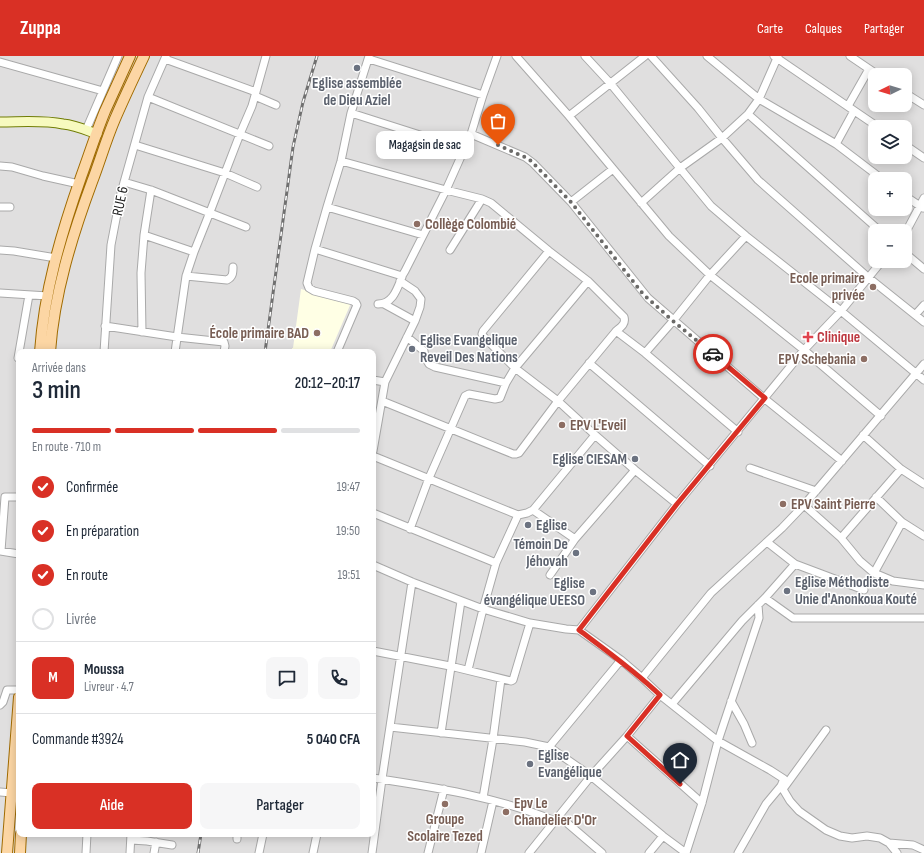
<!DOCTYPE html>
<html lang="fr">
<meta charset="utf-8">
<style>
:root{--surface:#fff;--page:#f6f6f7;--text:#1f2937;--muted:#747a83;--line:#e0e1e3;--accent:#d93025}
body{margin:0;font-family:"Sofia Sans Condensed",sans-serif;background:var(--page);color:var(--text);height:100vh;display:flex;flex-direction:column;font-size:15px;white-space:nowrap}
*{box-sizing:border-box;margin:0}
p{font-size:13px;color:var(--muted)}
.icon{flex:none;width:22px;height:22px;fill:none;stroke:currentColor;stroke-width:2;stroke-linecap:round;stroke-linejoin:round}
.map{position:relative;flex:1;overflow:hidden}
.drawer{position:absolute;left:16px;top:293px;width:360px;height:488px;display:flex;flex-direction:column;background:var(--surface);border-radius:8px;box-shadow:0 2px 10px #0003}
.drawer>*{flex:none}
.needle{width:26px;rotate:265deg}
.fabs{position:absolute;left:868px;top:12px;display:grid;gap:8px}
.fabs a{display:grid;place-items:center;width:44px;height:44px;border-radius:8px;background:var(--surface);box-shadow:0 2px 10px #0003;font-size:20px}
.pin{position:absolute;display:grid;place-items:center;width:34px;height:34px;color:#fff;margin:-41px -17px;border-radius:50% 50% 50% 0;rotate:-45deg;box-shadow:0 0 4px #0007}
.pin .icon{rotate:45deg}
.courier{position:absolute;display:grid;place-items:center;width:40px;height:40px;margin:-20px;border:3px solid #d93025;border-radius:50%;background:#fff;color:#222;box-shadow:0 1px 5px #0007}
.bubble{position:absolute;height:28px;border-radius:8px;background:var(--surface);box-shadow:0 2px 10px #0003;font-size:13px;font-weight:600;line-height:28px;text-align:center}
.overview em{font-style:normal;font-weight:600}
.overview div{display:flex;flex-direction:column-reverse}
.overview{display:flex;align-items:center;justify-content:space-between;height:68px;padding:0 16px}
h1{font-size:26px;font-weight:600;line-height:30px}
.bar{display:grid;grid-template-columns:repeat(4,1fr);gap:6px 4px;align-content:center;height:48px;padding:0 16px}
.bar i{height:5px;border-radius:3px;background:var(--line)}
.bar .on{background:var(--accent)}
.bar p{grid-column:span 4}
.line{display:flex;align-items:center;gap:10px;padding:0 16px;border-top:1px solid var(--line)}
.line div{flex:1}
.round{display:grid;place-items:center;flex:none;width:42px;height:42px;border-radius:8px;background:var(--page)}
ol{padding:0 16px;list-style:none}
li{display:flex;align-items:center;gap:12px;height:44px}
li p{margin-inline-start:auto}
li .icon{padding:4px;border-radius:50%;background:var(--accent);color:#fff;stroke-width:4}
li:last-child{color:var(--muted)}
li i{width:22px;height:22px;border:2px solid var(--line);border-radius:50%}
.button{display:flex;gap:8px;margin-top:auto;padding:8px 16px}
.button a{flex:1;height:46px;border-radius:8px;background:var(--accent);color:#fff;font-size:16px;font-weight:600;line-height:46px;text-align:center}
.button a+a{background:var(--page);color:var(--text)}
header{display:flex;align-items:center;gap:24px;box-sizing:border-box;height:56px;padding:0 20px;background:var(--accent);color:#fff}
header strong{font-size:19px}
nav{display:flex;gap:22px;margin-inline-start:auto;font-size:14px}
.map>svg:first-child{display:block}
.residential{fill:#e0dfdf;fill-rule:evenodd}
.education{fill:#ffffe5}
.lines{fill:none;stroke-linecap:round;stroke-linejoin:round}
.street-casing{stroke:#a9a9a9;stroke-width:9}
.secondary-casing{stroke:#707d05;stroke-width:11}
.primary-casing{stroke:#a06b00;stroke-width:12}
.street{stroke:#fff;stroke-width:7}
.secondary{stroke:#f7fabf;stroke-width:9}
.primary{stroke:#fcd6a4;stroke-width:10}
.rail-casing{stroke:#707070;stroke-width:3}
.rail{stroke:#fff;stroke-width:1.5;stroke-dasharray:4.5;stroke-linecap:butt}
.done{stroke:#6b6a68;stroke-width:4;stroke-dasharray:0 7.2}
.route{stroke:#d93025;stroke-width:5}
.worship-dot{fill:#6b7280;stroke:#fff;stroke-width:1.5}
.education-dot{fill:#8d6e63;stroke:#fff;stroke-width:1.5}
.health-dot{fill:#e0444e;stroke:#fff;stroke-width:1.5}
.labels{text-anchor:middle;stroke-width:3;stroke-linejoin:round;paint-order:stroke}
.worship-label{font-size:15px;font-weight:bold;fill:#5b616d;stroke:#fff;text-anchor:start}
.street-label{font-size:15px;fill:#222;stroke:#fff}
.education-label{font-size:15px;font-weight:bold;fill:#785e54;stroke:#fff;text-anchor:start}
.health-label{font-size:15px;font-weight:bold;fill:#be3a42;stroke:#fff;text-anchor:start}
</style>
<header>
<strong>Zuppa</strong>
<nav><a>Carte</a><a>Calques</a><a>Partager</a></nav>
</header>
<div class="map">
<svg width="924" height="797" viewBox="0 0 924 797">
<rect width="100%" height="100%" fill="#f2efe9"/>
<path class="residential" d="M0,0H924V797H0ZM875,19H905V49H875ZM875,71H905V101H875ZM875,123H905V153H875ZM875,175H905V205H875ZM19,296H373V778H19Z"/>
<path class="education" d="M301,233L351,247L330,296H292V292H293Z"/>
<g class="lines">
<g class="street-casing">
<path id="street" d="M516,0L569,60L669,180L710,219L804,294L881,360
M585,0L610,27L711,150L746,180L841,255L924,324
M651,0L698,52L722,82L758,124L869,222L924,266
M707,0L759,43L836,88L882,123
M774,0L878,71
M850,0L878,19
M165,3L256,36
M369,3L483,39
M0,6L103,35
M905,37L924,49
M255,40L276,49
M148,41L269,90
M848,50L869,13
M351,57L464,93
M748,58L880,175
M569,60L645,0
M86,74L118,0
M471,78L525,101L533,107L571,146L648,242L765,343L842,405
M836,88L854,55
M135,89L225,117L257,131
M905,89L924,102
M341,105L446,134L482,143L491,147L549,195L588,225L624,261C626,268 621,271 616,275L558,345L519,397L516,398H513L382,345
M0,110L12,111L43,120L79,128
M124,126L151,134L246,171
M151,134L144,179L194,196
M905,140L923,152
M571,146L613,113
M641,147L680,112L722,82L748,58L759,43L778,0
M0,151H10
M327,151L423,179
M905,176L908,172L924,142
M315,193L402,220L405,215L446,134L471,78L483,39L497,0
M0,194L14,195L56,202
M450,194L482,143
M905,197L924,213
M186,220L227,224C233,221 233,217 233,211
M0,237L48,240
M378,248C393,248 397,233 402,221
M384,248L415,265
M915,259L924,249
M105,270L177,281L224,286L225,290L224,296
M616,275L645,297L738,376
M142,276L141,217L144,179
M407,281L424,295L425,301L429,308L435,311L506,327
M104,296L111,189L121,137L148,41L166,0
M175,296L186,220L194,196L210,156L240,78L252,50L266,0
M337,296L357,249L356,247L353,245L314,235L309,232L307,227L315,193L327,151L341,105L351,57L369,0
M645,297L673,265L710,219L746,180
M18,302L29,239
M589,307L710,410
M373,324L385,326
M595,379L635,414L677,448
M863,379L901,413L924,428
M373,395L385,326L415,265L420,251L421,243L415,235L400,225
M373,400L518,459L527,457L533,454L595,379L558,345L515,312L483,280L482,278L483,275L549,195
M750,412L816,435
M876,441L902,466L924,480
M804,449L841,482L860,505L874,517L893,525L924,529
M533,454L575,483
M373,457L496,507
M410,473L429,422L465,340L469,338L495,343L500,342L506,327L515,312L588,225
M841,482L901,413
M0,495L19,498
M1,495L5,441H19
M795,508L864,534
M373,509L412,526L483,553L530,567L566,573L579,574L621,604L642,622L660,639L718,685L770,714L784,723L781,730L766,748L738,797
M874,517L902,466
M550,519L575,483L635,414
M765,542L793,562H924
M579,574L677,448L804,294L841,255L882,205
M373,595L450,610L511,625L513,624L530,567
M621,604L549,691L591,720L663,780L686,797L702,747L718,685L759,562L758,549
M468,614L483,553L496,507L518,459
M642,622L711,537L782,472L804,449L924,308
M731,645L744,668L752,687
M672,648L742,565L765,542L795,508L767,486
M0,649L3,646L7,634H19
M390,671L525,686L549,691
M441,677L461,545
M627,680L702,747
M373,722C434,731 497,741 555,765
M781,730L790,745L799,755L826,774L840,780L852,782L867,780L880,782L889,787L913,789L924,794
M783,733L826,674
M0,736L12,737
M483,742L493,683L501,623
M559,760L602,797
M237,783V778
M131,784L147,785L172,789
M889,787L897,797
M86,797L87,778
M130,797L131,778
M154,797L156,786
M259,797L263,778
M313,797L317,778
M372,797L382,723L412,526
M428,797L444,733
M481,797L493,745
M529,797L591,720L627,680L660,639
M649,797L663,780"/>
</g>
<g class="secondary-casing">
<path id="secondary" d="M0,66C21,66 43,64 63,68C75,69 86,74 97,78"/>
</g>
<g class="primary-casing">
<path id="primary" d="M40,296C44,236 61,178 81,121C89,99 96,77 105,55C113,37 122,18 130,0
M50,296C54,238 72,180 92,126C100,105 106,84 115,63C124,42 134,21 144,0
M7,797L19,641
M20,797L21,778"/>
</g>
<use href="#street" class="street"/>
<use href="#secondary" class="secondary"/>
<use href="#primary" class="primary"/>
<g class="rail-casing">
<path id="rail" d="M265,296L293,91L303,46L317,0
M198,797L201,778"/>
</g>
<use href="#rail" class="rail"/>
</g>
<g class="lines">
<path class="done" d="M498,89L529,103L533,107L571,146L643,238L673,265L713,298"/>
<path class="route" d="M680,728L627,680L660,639C635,615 607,595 579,574L677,448L765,342L713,298"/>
</g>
<g class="worship-dot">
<circle cx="357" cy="12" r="4"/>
<circle cx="412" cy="293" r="4"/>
<circle cx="635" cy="403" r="4"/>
<circle cx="528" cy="469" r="4"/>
<circle cx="576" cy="497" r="4"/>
<circle cx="787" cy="535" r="4"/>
<circle cx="593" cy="536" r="4"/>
<circle cx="530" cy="708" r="4"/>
</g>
<g class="education-dot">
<circle cx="417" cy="168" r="4"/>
<circle cx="873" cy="231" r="4"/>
<circle cx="317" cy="277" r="4"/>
<circle cx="864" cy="303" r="4"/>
<circle cx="562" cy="369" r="4"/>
<circle cx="783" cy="448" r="4"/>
<circle cx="445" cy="748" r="4"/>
<circle cx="506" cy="756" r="4"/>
</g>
<path class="health-dot" d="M806 275h4v4h4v4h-4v4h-4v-4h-4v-4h4z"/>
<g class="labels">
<g class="worship-label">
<text x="357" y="32" text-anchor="middle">Eglise assemblée<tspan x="357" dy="17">de Dieu Aziel</tspan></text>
<text x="420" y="289">Eglise Evangelique<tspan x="420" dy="17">Reveil Des Nations</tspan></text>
<text x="627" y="408" text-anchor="end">Eglise CIESAM</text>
<text x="536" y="474">Eglise</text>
<text x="568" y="493" text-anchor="end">Témoin De<tspan x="568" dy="17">Jéhovah</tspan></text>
<text x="795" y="531">Eglise Méthodiste<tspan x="795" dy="17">Unie d'Anonkoua Kouté</tspan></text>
<text x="585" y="532" text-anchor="end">Eglise<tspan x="585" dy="17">évangélique UEESO</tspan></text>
<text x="538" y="704">Eglise<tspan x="538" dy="17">Evangélique</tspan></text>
</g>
<g class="street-label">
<text transform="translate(120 145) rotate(-78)" y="5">RUE 6</text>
</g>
<g class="education-label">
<text x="425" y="173">Collège Colombié</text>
<text x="865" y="227" text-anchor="end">Ecole primaire<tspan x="865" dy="17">privée</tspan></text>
<text x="309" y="282" text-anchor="end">École primaire BAD</text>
<text x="856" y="308" text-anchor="end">EPV Schebania</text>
<text x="570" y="374">EPV L'Eveil</text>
<text x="791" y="453">EPV Saint Pierre</text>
<text x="514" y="752">Epv Le<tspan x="514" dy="17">Chandelier D'Or</tspan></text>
<text x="445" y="768" text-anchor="middle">Groupe<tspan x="445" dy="17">Scolaire Tezed</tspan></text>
</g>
<g class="health-label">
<text x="817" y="286">Clinique</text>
</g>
</g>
</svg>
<div class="fabs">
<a><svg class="needle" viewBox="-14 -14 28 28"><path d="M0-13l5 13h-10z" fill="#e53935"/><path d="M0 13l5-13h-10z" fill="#747a83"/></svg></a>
<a><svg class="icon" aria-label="layers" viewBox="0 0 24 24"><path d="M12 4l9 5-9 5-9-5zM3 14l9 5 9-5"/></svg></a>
<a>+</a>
<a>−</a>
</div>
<div class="pin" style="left:498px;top:89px;background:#ea580c"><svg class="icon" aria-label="bag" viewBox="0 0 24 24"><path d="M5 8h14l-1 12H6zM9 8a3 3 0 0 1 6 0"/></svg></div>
<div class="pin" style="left:680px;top:728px;background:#1f2937"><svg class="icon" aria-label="home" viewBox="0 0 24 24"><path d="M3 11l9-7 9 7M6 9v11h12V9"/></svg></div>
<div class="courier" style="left:713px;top:298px"><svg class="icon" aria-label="car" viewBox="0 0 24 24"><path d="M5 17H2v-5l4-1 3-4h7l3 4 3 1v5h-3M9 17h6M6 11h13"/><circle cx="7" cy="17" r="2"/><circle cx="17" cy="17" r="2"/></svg></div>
<div class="bubble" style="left:376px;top:75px;width:98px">Magagsin de sac</div>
<section class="drawer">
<div class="overview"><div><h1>3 min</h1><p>Arrivée dans</p></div><em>20:12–20:17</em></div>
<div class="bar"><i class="on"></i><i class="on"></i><i class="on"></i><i></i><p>En route · 710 m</p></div>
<ol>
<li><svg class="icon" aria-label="check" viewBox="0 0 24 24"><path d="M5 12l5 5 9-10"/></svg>Confirmée<p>19:47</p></li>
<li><svg class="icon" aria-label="check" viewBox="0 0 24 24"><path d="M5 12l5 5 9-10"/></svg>En préparation<p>19:50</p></li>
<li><svg class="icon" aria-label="check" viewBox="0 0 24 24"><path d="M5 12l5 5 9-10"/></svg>En route<p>19:51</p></li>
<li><i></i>Livrée</li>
</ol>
<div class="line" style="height:72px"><b class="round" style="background:var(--accent);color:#fff">M</b><div><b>Moussa</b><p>Livreur · 4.7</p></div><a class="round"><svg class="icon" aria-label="chat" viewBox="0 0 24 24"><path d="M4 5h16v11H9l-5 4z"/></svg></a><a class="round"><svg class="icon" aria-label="phone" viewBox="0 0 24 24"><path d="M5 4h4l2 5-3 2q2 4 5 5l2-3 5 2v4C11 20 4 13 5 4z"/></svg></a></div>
<div class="line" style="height:52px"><div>Commande #3924</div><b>5 040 CFA</b></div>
<div class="button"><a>Aide</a><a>Partager</a></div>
</section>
</div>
